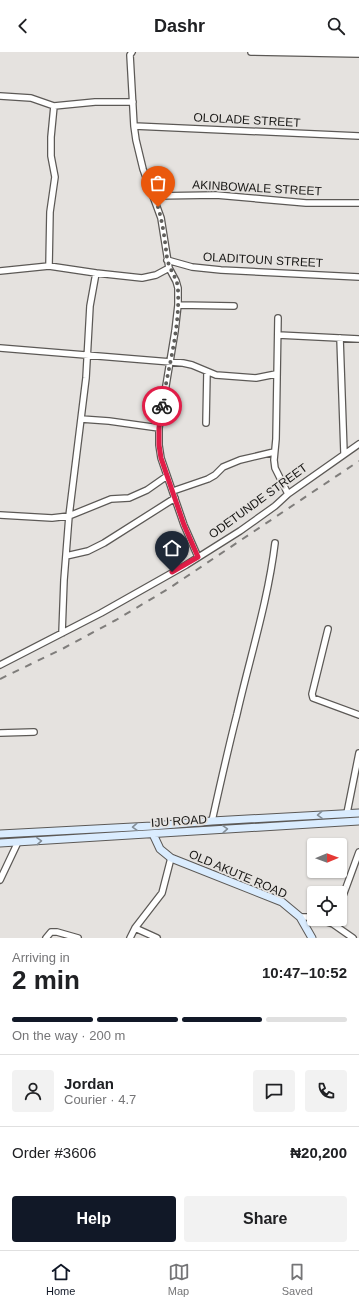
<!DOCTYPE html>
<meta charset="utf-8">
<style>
:root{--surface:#fff;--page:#f2f2f2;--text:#202124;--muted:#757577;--line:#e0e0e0;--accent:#111827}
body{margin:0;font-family:Helvetica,sans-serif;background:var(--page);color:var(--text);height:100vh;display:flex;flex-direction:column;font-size:15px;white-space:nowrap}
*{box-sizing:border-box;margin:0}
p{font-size:13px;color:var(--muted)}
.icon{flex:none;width:22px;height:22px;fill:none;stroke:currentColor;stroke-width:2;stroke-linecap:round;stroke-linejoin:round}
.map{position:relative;height:886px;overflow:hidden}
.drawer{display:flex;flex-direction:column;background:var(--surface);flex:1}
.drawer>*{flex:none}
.needle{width:26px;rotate:89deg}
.buttons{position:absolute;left:307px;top:786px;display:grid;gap:8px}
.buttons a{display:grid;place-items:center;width:40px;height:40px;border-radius:4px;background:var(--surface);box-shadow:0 1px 3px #0004;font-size:20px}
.pin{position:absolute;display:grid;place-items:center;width:34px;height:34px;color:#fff;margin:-41px -17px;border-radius:50% 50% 50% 0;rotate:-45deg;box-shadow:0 0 4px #0007}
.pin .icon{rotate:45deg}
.courier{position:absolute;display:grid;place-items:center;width:40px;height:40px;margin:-20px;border:3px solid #e11d48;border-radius:50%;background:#fff;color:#222;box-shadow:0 1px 5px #0007}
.headline em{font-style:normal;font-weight:800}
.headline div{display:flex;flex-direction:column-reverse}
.headline{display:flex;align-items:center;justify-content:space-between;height:68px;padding:0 12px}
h1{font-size:26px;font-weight:800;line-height:30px}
.bar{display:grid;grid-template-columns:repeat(4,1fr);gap:6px 4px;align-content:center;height:48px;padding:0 12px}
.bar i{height:5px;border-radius:3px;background:var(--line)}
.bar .active{background:var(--accent)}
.bar p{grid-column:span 4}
.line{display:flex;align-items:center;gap:10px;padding:0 12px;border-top:1px solid var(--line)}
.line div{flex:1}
.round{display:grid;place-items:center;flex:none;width:42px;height:42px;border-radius:4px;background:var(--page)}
.primary-button{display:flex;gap:8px;margin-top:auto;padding:8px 12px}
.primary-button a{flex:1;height:46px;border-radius:4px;background:var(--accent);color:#fff;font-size:16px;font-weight:800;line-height:46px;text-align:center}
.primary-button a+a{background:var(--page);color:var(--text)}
header{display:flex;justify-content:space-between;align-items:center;height:52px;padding:0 12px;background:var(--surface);font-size:18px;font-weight:800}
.tabs{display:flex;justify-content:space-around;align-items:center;height:56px;border-top:1px solid var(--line);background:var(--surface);font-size:11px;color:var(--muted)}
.tabs a{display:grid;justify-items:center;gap:2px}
.tabs .active{color:var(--accent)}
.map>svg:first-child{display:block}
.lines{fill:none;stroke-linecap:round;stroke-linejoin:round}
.street-casing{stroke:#5c5956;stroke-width:8}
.secondary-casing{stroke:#5c5956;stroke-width:9}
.street{stroke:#fff;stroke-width:5.5}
.secondary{stroke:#daecfe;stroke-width:7}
.rail{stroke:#7f7d7b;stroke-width:2;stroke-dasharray:7 7;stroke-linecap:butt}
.oneway{stroke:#838d96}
.done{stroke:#605f5c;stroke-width:4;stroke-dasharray:0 7.2}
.route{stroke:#e11d48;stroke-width:5}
.labels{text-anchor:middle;stroke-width:3.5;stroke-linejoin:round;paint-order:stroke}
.street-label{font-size:12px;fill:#191816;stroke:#e5e2df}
</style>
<header><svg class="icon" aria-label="back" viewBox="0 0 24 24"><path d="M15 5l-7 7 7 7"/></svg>Dashr<svg class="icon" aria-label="search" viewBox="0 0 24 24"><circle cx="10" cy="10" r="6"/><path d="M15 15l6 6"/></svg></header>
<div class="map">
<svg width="359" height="886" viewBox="0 0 359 886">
<rect width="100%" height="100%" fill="#e5e2df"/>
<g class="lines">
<g class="street-casing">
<path id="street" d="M132,0L130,3L134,74L136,88L143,117L161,166L169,216L176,229L178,236V253L175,279L159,376V393L161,406L184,473L198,505
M251,0L359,2
M0,44L31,46L54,54L95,50H133
M134,74L359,84
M154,144L216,143L306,151H359
M167,208L192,215L221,218L359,225
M49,214L50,160L55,125L51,104V85L54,54
M0,219L49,214L96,221L142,226L156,223L169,216
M178,253L234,254
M278,266L276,387L274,408L275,416L288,442
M278,283L359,287
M340,286L344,401
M0,296L183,311L192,313L216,323L256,326L276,322
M81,367L109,369L159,376
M206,371L207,320
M173,439L208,427L215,423L223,415L240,408L274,400
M0,463L52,466L69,464L111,447L129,446L147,438L167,424
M66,504L88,499L104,491L175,446
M328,577L312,642L313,646L359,663
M62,581L64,528L69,464L86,326L90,254L96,221
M0,613L101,561L186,513L240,479L275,454L288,442L359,392
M0,681L34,680
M347,761L359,701
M212,769C220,733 228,697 237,662C250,605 268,549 275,491
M0,828L18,790
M340,852L359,800
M300,865H309L314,866
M317,867L333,872L353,886
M135,876L157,886
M46,886L51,880H57L78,886
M130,886L135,876L162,841L171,806"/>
</g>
<g class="secondary-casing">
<path id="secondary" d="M0,782L152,774L212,769L359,761
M153,782L160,797L171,806L282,850L300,865L312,886
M0,791L359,769"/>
</g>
<use href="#street" class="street"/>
<use href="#secondary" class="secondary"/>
<path class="rail" d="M0,627L64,596L116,568L168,537L359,409"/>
</g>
<defs><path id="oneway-chevron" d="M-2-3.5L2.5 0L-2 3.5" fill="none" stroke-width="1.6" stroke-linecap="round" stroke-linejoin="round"/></defs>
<g class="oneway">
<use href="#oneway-chevron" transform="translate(320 763) rotate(177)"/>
<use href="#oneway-chevron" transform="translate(135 775) rotate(177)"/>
<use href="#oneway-chevron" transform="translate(225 777) rotate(-4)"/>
<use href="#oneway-chevron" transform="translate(39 789) rotate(-3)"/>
</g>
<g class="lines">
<path class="done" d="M158,155C163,172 165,189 167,206C169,218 178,226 178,238C180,277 168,316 162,354"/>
<path class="route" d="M162,354L159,376V393L161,406L184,473L198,505L172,520"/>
</g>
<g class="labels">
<g class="street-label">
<text transform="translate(247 68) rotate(3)" y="4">OLOLADE STREET</text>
<text transform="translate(257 136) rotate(3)" y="4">AKINBOWALE STREET</text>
<text transform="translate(263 208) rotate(3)" y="4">OLADITOUN STREET</text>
<text transform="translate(258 449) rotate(-36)" y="4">ODETUNDE STREET</text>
<text transform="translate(179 769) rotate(-4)" y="4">IJU ROAD</text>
<text transform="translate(238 822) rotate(23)" y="4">OLD AKUTE ROAD</text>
</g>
</g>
</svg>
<div class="buttons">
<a><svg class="needle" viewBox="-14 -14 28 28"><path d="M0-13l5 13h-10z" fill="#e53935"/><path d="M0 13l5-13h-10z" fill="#757577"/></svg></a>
<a><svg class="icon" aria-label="locate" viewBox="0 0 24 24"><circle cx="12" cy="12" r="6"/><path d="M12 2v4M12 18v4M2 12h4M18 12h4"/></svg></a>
</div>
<div class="pin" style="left:158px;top:155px;background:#ea580c"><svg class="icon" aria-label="bag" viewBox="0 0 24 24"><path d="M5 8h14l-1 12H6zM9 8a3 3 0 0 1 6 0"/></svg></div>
<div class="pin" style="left:172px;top:520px;background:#1f2937"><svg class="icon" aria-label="home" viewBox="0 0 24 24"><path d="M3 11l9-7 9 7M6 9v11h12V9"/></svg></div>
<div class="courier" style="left:162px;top:354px"><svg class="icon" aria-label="bike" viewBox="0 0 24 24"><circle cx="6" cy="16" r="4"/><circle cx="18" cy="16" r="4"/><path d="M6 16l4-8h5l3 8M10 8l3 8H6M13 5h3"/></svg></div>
</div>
<section class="drawer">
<div class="headline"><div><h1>2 min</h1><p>Arriving in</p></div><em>10:47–10:52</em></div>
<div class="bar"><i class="active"></i><i class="active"></i><i class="active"></i><i></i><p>On the way · 200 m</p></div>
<div class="line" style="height:72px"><a class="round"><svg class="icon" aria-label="person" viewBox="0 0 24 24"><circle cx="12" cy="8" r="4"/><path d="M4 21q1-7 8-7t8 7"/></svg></a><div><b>Jordan</b><p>Courier · 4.7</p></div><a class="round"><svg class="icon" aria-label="chat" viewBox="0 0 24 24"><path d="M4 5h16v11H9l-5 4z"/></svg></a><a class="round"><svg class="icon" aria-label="phone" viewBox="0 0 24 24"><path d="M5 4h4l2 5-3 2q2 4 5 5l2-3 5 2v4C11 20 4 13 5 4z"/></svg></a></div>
<div class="line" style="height:52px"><div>Order #3606</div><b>₦20,200</b></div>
<div class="primary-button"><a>Help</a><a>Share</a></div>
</section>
<nav class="tabs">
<a class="active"><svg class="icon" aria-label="home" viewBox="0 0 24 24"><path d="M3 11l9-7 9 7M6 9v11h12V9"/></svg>Home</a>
<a><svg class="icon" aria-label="map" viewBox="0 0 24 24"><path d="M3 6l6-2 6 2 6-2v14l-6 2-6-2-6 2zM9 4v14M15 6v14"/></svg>Map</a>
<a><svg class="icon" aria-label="saved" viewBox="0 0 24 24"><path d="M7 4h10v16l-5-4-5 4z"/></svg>Saved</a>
</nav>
